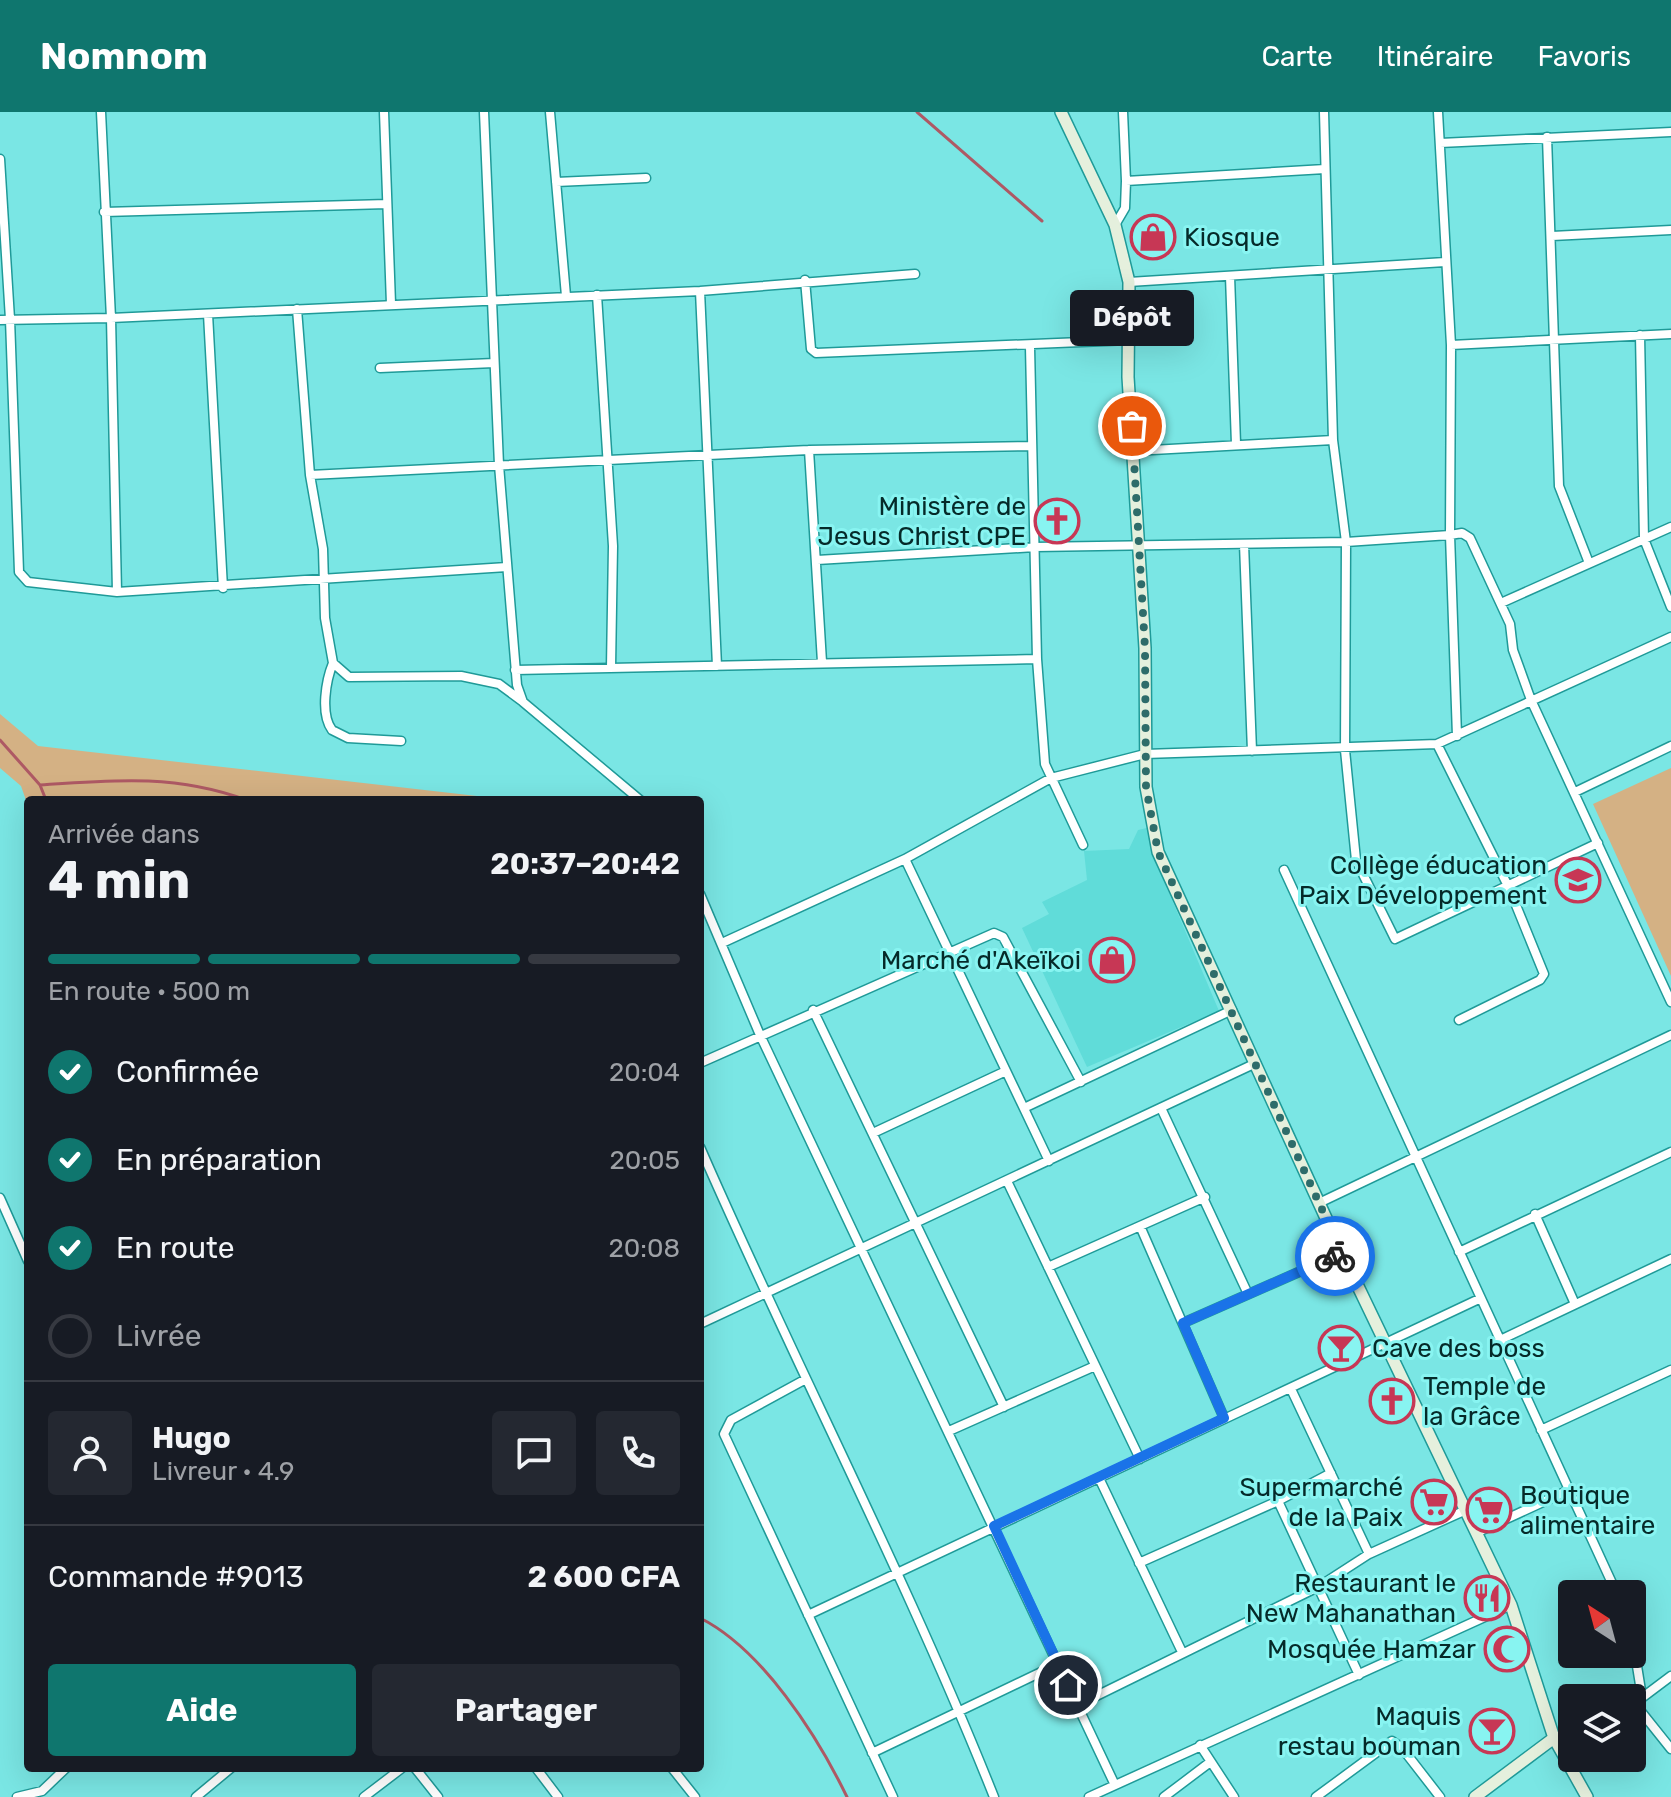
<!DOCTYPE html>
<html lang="fr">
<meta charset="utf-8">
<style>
:root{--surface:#171b24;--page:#242831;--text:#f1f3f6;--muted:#9ea1a6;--line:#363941;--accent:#0f766e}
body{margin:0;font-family:Rubik,sans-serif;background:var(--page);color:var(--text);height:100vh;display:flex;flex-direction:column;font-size:30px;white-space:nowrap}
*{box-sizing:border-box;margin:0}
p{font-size:26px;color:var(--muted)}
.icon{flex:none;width:44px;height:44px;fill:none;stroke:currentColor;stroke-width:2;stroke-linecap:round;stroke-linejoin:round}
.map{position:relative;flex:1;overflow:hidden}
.details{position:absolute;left:24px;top:684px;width:680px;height:976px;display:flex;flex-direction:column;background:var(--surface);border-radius:8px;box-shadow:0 8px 32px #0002}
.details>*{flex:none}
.needle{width:52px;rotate:324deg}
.controls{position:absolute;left:1558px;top:1468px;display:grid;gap:16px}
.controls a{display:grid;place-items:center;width:88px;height:88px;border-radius:8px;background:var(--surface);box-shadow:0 8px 32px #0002;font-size:40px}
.pin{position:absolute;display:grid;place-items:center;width:68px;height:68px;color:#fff;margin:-34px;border:4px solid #fff;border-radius:50%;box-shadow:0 2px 8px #0007}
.courier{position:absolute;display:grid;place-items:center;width:80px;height:80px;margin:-40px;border:6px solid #1a73e8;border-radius:50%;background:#fff;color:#222;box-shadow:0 2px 10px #0007}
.bubble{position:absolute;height:56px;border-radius:8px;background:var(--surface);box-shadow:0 8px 32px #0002;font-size:26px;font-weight:700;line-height:56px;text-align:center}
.headline em{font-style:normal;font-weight:700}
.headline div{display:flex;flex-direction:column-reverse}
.headline{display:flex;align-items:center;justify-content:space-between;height:136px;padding:0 24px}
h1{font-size:52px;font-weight:700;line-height:60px}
.bar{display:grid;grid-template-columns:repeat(4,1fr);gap:12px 8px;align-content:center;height:96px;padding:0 24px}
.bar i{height:10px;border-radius:6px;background:var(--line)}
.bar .on{background:var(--accent)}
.bar p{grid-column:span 4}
.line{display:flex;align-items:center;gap:20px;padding:0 24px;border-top:2px solid var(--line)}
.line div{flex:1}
.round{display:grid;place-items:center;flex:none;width:84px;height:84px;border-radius:8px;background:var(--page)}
ol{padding:0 24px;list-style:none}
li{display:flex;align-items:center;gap:24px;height:88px}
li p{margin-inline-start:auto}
li .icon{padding:8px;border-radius:50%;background:var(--accent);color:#fff;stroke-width:4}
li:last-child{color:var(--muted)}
li i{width:44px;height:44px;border:4px solid var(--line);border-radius:50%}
.action{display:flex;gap:16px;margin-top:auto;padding:16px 24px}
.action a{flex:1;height:92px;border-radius:8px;background:var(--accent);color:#fff;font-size:32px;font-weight:700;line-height:92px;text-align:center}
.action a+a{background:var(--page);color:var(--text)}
header{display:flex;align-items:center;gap:48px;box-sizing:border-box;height:112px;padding:0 40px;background:var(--accent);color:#fff}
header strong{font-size:38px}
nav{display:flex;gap:44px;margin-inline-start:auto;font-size:28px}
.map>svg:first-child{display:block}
.built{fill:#60dcd9}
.green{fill:#d4b184}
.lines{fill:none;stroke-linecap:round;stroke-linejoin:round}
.stream{stroke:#ae5964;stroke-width:3}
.street-casing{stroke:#1f9a98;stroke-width:11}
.secondary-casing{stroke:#1f9a98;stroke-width:14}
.street{stroke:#fff;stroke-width:8}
.secondary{stroke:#e5f0dd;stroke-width:11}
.done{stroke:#2e6c6a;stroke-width:8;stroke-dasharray:0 14.4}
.route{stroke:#1a73e8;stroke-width:10}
.labels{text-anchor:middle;stroke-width:6;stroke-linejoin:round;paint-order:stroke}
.poi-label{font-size:26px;fill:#052a29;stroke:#88f4f1;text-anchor:end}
</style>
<header>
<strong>Nomnom</strong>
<nav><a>Carte</a><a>Itinéraire</a><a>Favoris</a></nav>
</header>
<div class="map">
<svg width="1671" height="1685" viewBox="0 0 1671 1685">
<rect width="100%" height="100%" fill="#7ae6e4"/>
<path class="built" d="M1151,715V738L1219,899L1087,955L1022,816L1049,802L1042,790L1087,768L1084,739L1129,737L1138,718Z"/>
<path class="green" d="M0,602L38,634L477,684L478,688H28V694L21,674L0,656Z
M1671,656V864L1593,692Z"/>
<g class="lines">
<path class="stream" d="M917,0L1042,109
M0,628L40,673L46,688
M40,673C112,668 176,662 246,688
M700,1506C762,1537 817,1623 847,1685"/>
<g class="street-casing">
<path id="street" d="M101,0L111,206L117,480
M384,0L391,192
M484,0L499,353L517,573L523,590L640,688
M550,0L566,184
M1123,0L1126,69
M1324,0L1333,328L1346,430L1345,638L1356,748L1395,827L1598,731
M1547,25L1559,374L1589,451
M1440,31L1671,20
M0,47L10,207L19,460L28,470L117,480L507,455
M556,70L646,66
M104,100L387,92
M1115,113L1125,96L1126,69L1325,57
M1552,124L1671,118
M1230,164L1236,332
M805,168L811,237L816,241L1129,228
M1129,170L1445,150
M700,179L717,554
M597,183L613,434L611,555
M297,197L310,363L323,437L325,506L333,551L349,565L461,564L499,572L522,589
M208,202L223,476
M0,208L111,206L700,179L915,162
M1640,223L1644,427L1671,495
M1451,233L1671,222
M380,256L494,251
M809,338L822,550
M1134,339L1333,328
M310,363L809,338L1030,334
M1244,432L1252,639
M817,448L1035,435L1346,430L1450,423L1451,233L1438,0
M1501,491L1671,415
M1037,547L1045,652L1083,733
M333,551C326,568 320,602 332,618L348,626L401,629
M515,558L1037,547L1030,235
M1457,624L1450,423L1462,421L1470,426L1510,512L1513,538L1531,588L1671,890
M1437,632L1509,776L1544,862L1540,868L1459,908
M1575,680L1671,634
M905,747L1049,1049
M1284,758L1617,1482
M700,782L760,923L1114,1671
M722,831L905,747L1051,666L1145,642L1437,632L1671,525
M813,898L1004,1295
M700,951L994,821L1003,825L1081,970
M1024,996L1232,898
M1161,996L1248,1182
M873,1021L1006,959
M700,1035C795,1253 906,1464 994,1685
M1007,1069L1140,1347
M0,1086L28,1149
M1319,1091L1671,923
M1535,1102L1575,1192
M1140,1114L1224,1306
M1459,1140L1671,1040
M1048,1155L1205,1085
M1183,1211L1342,1141
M700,1212L1256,951
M1498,1229L1671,1147
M806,1267L731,1308L724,1322L893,1685
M1291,1277L1369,1442
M1541,1318L1671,1258
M949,1319L1095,1254
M1099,1366L1182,1540
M1278,1389L1359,1563
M1478,1420L1569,1378
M1139,1451L1278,1389L1331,1361
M808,1503L1479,1187
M1632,1523L1642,1585
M1639,1588L1671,1564
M1635,1592L1671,1637
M1078,1593L1318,1475L1369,1442L1466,1398
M1200,1633L1234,1685
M872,1641L1058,1552
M415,1656L438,1685
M536,1656L558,1685
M672,1656L695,1685
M17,1685L42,1679L66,1656
M196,1685L231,1656
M364,1685L402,1656
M1089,1685L1511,1493
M1164,1685L1209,1651
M1316,1685L1392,1629L1402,1636L1440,1685"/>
</g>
<g class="secondary-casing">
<path id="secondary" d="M1061,0L1115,113L1129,170L1128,265L1145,536L1146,675L1158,740L1342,1141L1511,1493L1554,1626L1587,1685
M1475,1685L1554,1626"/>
</g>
<use href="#street" class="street"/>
<use href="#secondary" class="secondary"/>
</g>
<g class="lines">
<path class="done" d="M1132,314L1145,536L1146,675L1158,740L1342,1141L1335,1144"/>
<path class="route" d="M1068,1573L994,1414L1224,1306L1183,1211L1335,1144"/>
</g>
<defs>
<g id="shop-ring" transform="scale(2.3)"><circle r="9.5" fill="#88f4f1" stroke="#c73755" stroke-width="1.5"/><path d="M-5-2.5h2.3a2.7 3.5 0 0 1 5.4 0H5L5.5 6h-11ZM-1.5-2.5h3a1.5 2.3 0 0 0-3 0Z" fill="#c73755"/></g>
<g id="church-ring" transform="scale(2.3)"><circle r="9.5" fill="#88f4f1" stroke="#c73755" stroke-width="1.5"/><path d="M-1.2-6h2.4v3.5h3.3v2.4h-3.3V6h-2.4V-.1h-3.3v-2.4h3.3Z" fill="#c73755"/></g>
<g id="school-ring" transform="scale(2.3)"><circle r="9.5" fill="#88f4f1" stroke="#c73755" stroke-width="1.5"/><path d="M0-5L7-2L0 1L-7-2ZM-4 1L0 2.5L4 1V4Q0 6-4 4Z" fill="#c73755"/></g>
<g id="bar-ring" transform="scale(2.3)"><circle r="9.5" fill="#88f4f1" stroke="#c73755" stroke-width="1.5"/><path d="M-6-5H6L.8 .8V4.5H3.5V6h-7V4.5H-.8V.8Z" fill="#c73755"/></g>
<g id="supermarket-ring" transform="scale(2.3)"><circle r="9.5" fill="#88f4f1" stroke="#c73755" stroke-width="1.5"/><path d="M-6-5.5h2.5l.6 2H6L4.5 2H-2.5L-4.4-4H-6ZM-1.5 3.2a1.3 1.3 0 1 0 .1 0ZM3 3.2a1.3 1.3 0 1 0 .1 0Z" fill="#c73755"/></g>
<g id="restaurant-ring" transform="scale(2.3)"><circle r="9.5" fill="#88f4f1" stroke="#c73755" stroke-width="1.5"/><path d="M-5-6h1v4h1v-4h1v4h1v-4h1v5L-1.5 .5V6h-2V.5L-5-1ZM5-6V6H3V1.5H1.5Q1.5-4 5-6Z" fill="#c73755"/></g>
<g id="mosque-ring" transform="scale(2.3)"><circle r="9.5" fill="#88f4f1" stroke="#c73755" stroke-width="1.5"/><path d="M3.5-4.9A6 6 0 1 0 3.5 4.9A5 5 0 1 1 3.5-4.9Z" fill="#c73755"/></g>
</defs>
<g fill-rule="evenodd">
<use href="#shop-ring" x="1153" y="125"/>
<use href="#church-ring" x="1057" y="409"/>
<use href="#school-ring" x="1578" y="768"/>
<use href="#shop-ring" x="1112" y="848"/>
<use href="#bar-ring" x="1341" y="1236"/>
<use href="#church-ring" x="1392" y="1289"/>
<use href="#supermarket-ring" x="1434" y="1390"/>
<use href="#supermarket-ring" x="1489" y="1398"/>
<use href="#restaurant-ring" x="1487" y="1486"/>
<use href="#mosque-ring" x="1507" y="1537"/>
<use href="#bar-ring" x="1492" y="1619"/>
</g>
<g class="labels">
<g class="poi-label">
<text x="1184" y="134" text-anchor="start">Kiosque</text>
<text x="1026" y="403">Ministère de<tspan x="1026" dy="30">Jesus Christ CPE</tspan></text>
<text x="1547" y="762">Collège éducation<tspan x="1547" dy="30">Paix Développement</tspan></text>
<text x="1081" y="857">Marché d'Akeïkoi</text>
<text x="1372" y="1245" text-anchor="start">Cave des boss</text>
<text x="1423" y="1283" text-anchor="start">Temple de<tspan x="1423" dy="30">la Grâce</tspan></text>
<text x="1403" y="1384">Supermarché<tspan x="1403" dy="30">de la Paix</tspan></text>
<text x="1520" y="1392" text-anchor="start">Boutique<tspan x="1520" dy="30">alimentaire</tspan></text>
<text x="1456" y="1480">Restaurant le<tspan x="1456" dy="30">New Mahanathan</tspan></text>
<text x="1476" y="1546">Mosquée Hamzar</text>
<text x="1461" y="1613">Maquis<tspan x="1461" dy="30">restau bouman</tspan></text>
</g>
</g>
</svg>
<div class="controls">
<a><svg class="needle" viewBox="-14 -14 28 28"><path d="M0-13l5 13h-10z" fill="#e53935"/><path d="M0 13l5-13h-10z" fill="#9ea1a6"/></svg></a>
<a><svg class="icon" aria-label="layers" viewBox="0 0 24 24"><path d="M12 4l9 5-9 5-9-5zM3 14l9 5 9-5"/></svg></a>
</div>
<div class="pin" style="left:1132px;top:314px;background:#ea580c"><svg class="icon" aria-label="bag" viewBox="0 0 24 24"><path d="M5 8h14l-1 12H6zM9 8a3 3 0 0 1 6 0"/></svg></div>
<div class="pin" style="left:1068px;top:1573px;background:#1f2937"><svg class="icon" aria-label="home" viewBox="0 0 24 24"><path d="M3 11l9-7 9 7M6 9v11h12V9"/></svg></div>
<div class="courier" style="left:1335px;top:1144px"><svg class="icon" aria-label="bike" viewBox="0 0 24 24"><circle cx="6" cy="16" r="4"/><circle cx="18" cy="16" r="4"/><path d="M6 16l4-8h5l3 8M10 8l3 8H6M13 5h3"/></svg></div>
<div class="bubble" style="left:1070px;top:178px;width:124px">Dépôt</div>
<section class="details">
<div class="headline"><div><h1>4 min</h1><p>Arrivée dans</p></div><em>20:37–20:42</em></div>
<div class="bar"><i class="on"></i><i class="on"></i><i class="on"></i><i></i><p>En route · 500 m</p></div>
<ol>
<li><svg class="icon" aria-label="check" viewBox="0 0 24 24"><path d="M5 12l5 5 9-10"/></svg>Confirmée<p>20:04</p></li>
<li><svg class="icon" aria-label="check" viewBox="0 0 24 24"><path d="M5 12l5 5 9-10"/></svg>En préparation<p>20:05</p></li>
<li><svg class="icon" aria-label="check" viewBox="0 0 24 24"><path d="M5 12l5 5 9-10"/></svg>En route<p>20:08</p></li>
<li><i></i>Livrée</li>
</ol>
<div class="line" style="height:144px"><a class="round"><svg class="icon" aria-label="person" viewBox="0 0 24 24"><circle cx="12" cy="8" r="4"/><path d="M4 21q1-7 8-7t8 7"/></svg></a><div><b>Hugo</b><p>Livreur · 4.9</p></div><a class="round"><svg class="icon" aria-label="chat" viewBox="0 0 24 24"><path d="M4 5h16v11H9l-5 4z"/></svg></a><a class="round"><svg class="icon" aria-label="phone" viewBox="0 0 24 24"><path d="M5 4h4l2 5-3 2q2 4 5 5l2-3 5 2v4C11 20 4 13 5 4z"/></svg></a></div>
<div class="line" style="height:104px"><div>Commande #9013</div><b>2 600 CFA</b></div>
<div class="action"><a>Aide</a><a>Partager</a></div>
</section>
</div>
